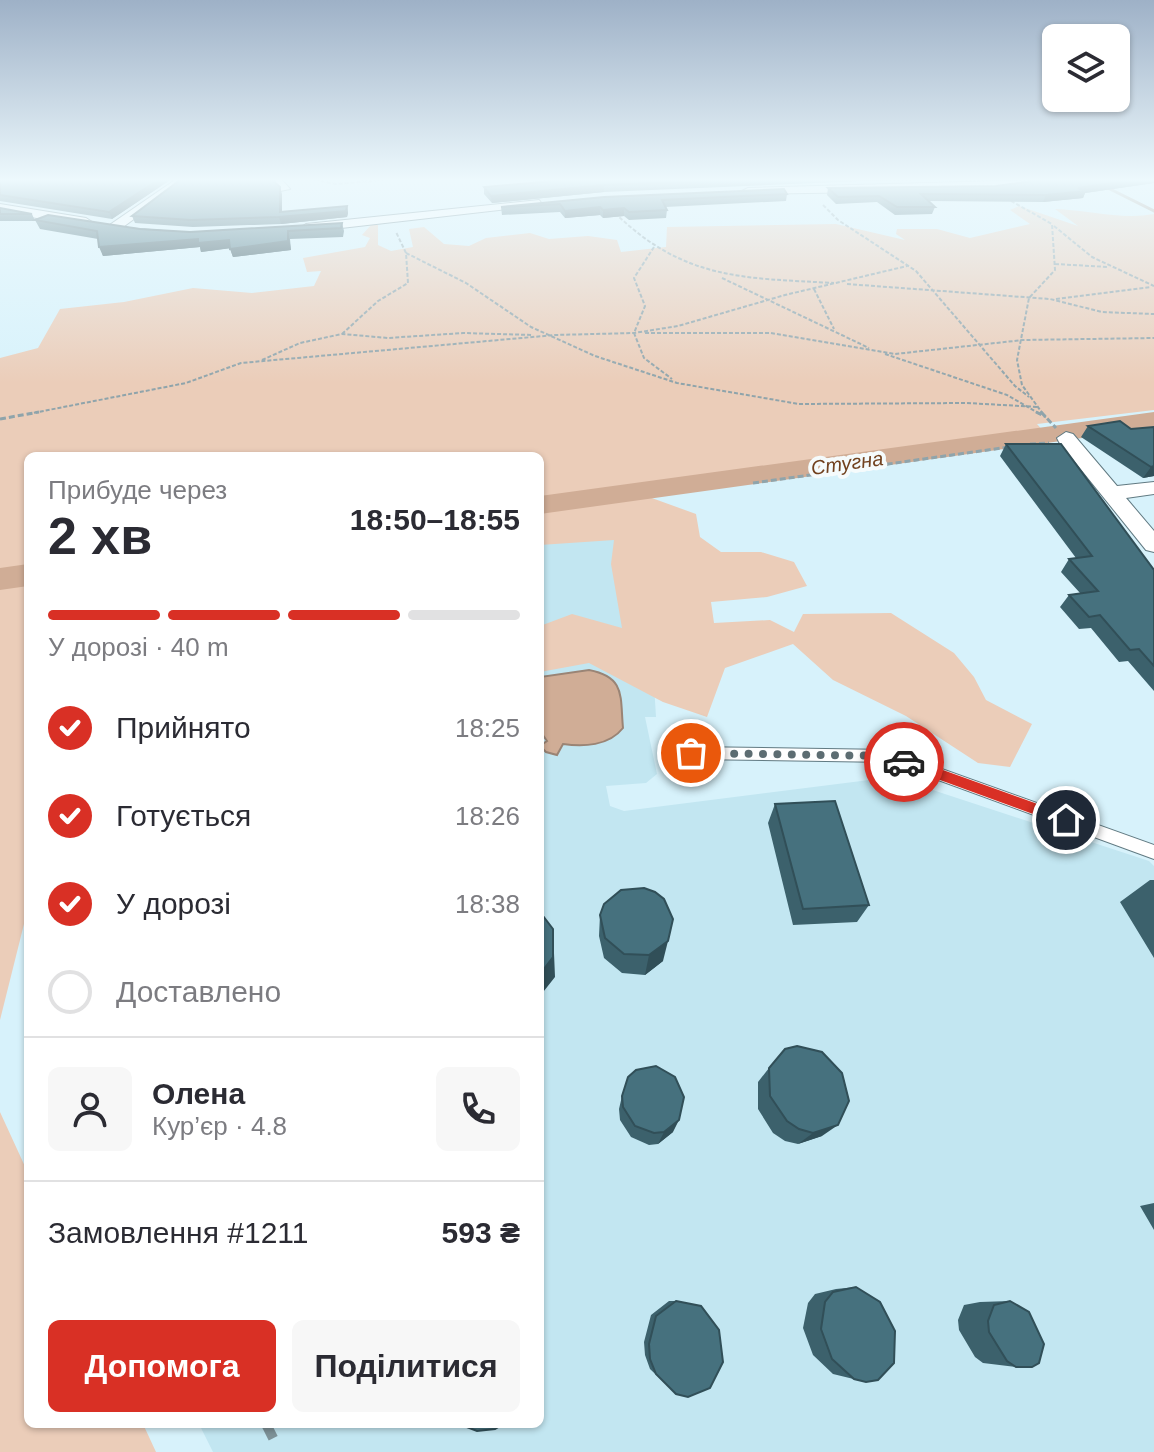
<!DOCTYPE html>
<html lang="uk">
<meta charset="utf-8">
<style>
:root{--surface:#fff;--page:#f7f7f7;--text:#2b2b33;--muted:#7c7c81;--line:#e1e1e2;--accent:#d93025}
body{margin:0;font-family:Arial,sans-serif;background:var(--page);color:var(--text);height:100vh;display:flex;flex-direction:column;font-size:30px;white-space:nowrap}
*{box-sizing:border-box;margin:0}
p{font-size:26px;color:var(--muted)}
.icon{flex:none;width:44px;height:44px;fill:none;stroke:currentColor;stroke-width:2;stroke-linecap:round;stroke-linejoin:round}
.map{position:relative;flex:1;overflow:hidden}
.details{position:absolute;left:24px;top:452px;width:520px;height:976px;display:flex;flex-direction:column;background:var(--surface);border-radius:12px;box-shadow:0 2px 6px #0004}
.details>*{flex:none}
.buttons{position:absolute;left:1042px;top:24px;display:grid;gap:16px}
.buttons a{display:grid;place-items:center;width:88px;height:88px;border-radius:12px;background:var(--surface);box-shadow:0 2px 6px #0004;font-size:40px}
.pin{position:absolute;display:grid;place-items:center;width:68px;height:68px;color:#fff;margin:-34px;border:4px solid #fff;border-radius:50%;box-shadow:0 2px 8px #0007}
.courier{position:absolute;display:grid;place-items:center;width:80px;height:80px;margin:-40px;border:6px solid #d93025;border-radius:50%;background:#fff;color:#222;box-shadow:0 2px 10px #0007}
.headline em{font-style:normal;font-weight:600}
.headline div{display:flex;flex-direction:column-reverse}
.headline{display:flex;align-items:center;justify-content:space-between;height:136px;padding:0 24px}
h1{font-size:52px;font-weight:600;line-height:60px}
.bar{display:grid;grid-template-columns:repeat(4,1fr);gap:12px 8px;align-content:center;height:96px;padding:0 24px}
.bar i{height:10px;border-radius:6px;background:var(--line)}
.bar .active{background:var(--accent)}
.bar p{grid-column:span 4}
.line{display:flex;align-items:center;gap:20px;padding:0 24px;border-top:2px solid var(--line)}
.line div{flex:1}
.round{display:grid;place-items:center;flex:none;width:84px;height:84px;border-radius:12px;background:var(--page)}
ol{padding:0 24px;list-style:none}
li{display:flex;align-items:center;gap:24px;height:88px}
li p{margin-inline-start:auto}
li .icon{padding:8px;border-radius:50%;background:var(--accent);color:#fff;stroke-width:4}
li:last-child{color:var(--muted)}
li i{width:44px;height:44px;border:4px solid var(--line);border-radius:50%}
.action{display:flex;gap:16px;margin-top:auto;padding:16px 24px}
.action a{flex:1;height:92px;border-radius:12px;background:var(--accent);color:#fff;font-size:32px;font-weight:600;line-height:92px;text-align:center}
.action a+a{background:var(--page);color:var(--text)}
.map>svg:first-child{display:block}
.built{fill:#c2e6f1}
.green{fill:#ebcdb9}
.water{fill:#d0ad96;stroke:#9a8475;stroke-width:2}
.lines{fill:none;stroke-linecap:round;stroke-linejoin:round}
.stream{stroke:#9a8475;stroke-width:3}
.river{fill:#d0ad96;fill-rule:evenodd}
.lane-casing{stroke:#617a82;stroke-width:2}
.street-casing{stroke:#617a82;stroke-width:2}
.path-far1{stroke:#8fa4ab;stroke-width:2;stroke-dasharray:4 2;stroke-linecap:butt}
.path{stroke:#8fa4ab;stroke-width:3;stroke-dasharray:6 3;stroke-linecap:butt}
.lane{fill:#fff;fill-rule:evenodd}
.street{fill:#fff;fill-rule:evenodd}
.rail{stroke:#7e9298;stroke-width:10;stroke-dasharray:16 16;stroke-linecap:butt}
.wall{fill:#3c616c}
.shaded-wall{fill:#314f58}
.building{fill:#46717e;stroke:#314f58;stroke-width:2}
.route{fill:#d93025}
.done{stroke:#5d6d72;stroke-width:8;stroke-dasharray:0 14.4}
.labels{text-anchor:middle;stroke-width:8;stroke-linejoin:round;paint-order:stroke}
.far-water-label{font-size:20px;font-style:italic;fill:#71411e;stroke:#f5fbfc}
</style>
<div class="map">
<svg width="1154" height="1452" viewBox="0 0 1154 1452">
<rect width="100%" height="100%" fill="#d7f2fb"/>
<path class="built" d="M627,506L652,652L656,717H645L657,774L646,783L606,786L610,806L624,811L893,777L1149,861L1154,866V1452H213L199,1424H540V518Z"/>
<path class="green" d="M1019,206L1078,226L1055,209C1088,210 1122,220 1154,214V410L1037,424L1044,432L854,454L540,498V456H28V908L0,1020V358L38,348L60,309L124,302L193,288L252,293L314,286L321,271L307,272L303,258L365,247L370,238L362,235L371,225H378V245L391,251L413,247L409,229L424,227L444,244L469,246L486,238L530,233L549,239L588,236L617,240L621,252L666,247L667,227L836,224L905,240L896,234L897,229H937L970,238L1030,224L1010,210Z
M649,497L696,514L700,537L721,552H761L794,562L807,586L767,597L711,602L714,623L770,620L794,632L803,614L891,613L954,653L974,677L986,700L1032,724L1010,767L978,763L906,716L833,680L793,644L725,668L707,717L663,702L589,663L540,672V626L572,614L622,628L611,564L614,540L540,545V512Z
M0,1112L28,1173V1424H143L156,1452H0Z"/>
<path class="water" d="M589,670C626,677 620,697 623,728C609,746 583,747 563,744L557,755L546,752L540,746L547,741L540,731V677Z"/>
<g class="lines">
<path class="stream" d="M1106,187L1154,211"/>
<path class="river" d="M1154,412V428L540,514V496Z
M28,564V586L0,590V568Z"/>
<g class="lane-casing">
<path id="lane" d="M691,747L889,750L1154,845V859L889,762L691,759L686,757L684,753L686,749Z"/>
</g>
<g class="street-casing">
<path id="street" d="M175,180H187L119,230H111V224Z
M271,180H282L290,189L280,191Z
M1038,180H1084L993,190L748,194L742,191L748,188Z
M539,200L543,205L306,232L300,228L306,224Z
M0,204L86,218L92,222L86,226L0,212Z
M1066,432L1073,434L1117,486L1154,482V494L1126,498L1154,531V552L1146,550L1059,442L1057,438Z"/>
</g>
<path class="path-far1" d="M315,180L336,184L383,180
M1011,201L1052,224L1055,270L1029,298L1017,360L1022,385L1043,414
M823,205L838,220L916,271L1015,386L1029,397
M615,213C684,280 743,278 834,283
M1054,226L1092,257L1154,286
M654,247L634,278L645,306L634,333L644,358L672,379
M406,253L466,283L531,327L595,356L677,383L799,404L967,403L1039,407
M1055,264L1108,267
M722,278L869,348
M847,284L1050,299L1102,312L1154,314
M814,289L834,329
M1056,299L1151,287
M645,333H771L895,354L1023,340L1154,338
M342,334L378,301L408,283L406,253L396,232
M885,354L1007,395L1040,414
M262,360L300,343L342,334L388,338L463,333L533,335
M28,414L186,383L241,363L555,335L634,333L678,326L785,295L907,266"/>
<path class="path" d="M1036,412L1046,417
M1041,412L1056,428
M0,419L39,412
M1030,444L1049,443
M753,483L1009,447"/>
<use href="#lane" class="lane"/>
<use href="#street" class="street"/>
<path class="rail" d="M266,1424L280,1452"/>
</g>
<path class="wall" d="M0,180H170L112,219L0,201V203Z
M564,180H916L863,181L604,192L492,203L484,194V187Z
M1154,180V183L1085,193L1083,198L1043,202L929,201L935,207L932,214L895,215L877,202L836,204L827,195L828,188L996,186Z
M282,194V212L347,206L348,213L347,217L281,224L193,227L135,223L132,216Z
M787,194L786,201L665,207L667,210L666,218L629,220L624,216L603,218L600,215L565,218L560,212L502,215L501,207Z
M0,208L32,214L35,221H0Z
M35,220L190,232L342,223L344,231L343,237L290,239L291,250L233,257L230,248L201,252L200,247L103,256L98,239L40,229Z
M1088,426L1131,429L1154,427V476L1143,478L1081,437Z
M1006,444L1154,570V691L1128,661L1119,662L1091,628L1079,629L1060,607L1069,595L1080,593L1061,572L1069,559L1076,558L1000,456Z
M775,804L869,905L857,922L793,925L768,823Z
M1150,880H1154V958L1120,902Z
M600,915L663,961L645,975L622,973L604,958L599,936Z
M769,1068L822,1136L798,1144L785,1141L773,1133L758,1109V1082Z
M622,1096L673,1132L658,1144L649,1145L631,1137L620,1120L619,1109Z
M1154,1203V1230L1140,1206Z
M856,1287L866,1382L833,1374L813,1355L803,1328L808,1303L815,1294L836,1289Z
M669,1301H676V1394L650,1369L645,1355L644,1342L651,1315Z
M1010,1301L1016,1367L983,1363L975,1357L959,1330L958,1320L964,1305L980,1302Z"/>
<path class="shaded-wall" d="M158,180H170L112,219L109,212Z
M1134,180H1154V183L1085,193L1083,198L1043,202L1046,195L1078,188Z
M604,185V192L492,203L491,196Z
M280,187L282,194V217L347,206L348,213L347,217L281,224L279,217Z
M600,207V215L565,218V211Z
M624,208V216L603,218V210Z
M288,231L291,250L233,257L230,249Z
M198,239L229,240L232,248L201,252L200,247L103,256L99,247Z
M1154,466V476L1143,478L1151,467Z
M553,929L555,977L540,996V974Z
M668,941L663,961L645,975L649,955Z
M679,1120L673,1132L658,1144L664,1132Z
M838,1125L822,1136L798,1144L813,1133Z"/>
<path class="building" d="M0,180H158L109,212L0,195Z
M180,180H272L280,187V212L347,206L346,211L279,217L191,220L132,216Z
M564,180H727L604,185L491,196L484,187Z
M1040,180H1134L1078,188L1086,191L1046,195L921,194L935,207H897L879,196L838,197L828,188L996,186Z
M784,189L787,194L662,200L667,210L629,212L624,208L603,210L600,207L565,211L560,204L501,207L604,197Z
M0,208L32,214H0Z
M48,215L140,229L190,232L342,223L341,228L288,231V241L230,249L229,240L198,243V239L99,247L97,231L35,220Z
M1120,421L1131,429L1154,427V466L1151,467L1088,426Z
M1006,444H1061L1154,570V666L1139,649L1130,650L1100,615L1089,617L1069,595L1098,591L1069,559L1092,556Z
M835,801L869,905L803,909L775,804Z
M644,888L655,892L664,899L673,919L668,941L649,955L624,954L605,938L600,915L604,904L621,890Z
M540,912L553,929V957L540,974Z
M797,1046L822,1052L842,1073L849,1101L838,1125L813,1133L799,1129L787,1121L770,1096L769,1068L785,1049Z
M656,1066L675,1077L684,1097L679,1120L664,1132L654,1133L635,1126L623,1107L622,1096L628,1077L636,1070Z
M856,1287L880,1302L895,1331L894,1363L878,1380L866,1382L854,1379L832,1359L821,1329L825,1302L833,1292Z
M676,1301L701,1306L719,1330L723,1362L710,1388L688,1397L676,1394L656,1374L650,1359L649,1344L656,1316Z
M1010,1301L1029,1312L1044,1344L1039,1363L1032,1367H1016L1007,1361L989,1332L988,1321L994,1305Z
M459,1424H503L495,1429L477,1431Z"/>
<linearGradient id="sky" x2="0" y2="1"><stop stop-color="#9eb1c7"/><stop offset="0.47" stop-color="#edf9fd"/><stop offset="1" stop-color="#edf9fd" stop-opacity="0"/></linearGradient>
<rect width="1154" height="383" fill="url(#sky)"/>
<path class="route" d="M904,756L1071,816L1073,820L1066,826L899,765L897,762Z"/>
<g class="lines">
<path class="done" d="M691,753L889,756L904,762"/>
</g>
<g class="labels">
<g class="far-water-label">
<text transform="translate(847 463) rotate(-8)" y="7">Стугна</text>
</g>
</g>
</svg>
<div class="buttons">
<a><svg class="icon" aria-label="layers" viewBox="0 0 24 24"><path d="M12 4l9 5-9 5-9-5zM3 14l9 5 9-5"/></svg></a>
</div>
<div class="pin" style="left:691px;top:753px;background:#ea580c"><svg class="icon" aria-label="bag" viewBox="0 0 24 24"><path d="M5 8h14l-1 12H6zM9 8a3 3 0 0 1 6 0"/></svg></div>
<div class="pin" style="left:1066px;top:820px;background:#1f2937"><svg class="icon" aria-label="home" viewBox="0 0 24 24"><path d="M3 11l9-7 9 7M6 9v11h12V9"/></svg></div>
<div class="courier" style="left:904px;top:762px"><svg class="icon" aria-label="car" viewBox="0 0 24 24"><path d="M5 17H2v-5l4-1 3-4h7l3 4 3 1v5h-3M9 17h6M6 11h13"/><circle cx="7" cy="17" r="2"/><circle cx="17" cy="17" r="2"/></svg></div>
<section class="details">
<div class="headline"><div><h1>2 хв</h1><p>Прибуде через</p></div><em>18:50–18:55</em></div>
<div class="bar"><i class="active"></i><i class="active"></i><i class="active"></i><i></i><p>У дорозі · 40 m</p></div>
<ol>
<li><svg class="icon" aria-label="check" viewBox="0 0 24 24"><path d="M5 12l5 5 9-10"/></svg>Прийнято<p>18:25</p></li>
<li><svg class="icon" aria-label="check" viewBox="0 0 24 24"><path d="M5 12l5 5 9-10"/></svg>Готується<p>18:26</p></li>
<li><svg class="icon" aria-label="check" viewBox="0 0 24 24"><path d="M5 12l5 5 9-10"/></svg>У дорозі<p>18:38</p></li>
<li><i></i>Доставлено</li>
</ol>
<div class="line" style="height:144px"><a class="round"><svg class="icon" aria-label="person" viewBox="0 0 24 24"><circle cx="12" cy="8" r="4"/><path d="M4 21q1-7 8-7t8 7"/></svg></a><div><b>Олена</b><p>Кур’єр · 4.8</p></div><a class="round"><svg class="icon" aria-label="phone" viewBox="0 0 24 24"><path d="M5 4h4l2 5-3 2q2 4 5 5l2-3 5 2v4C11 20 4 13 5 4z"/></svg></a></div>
<div class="line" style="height:104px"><div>Замовлення #1211</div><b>593 ₴</b></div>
<div class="action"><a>Допомога</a><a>Поділитися</a></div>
</section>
</div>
